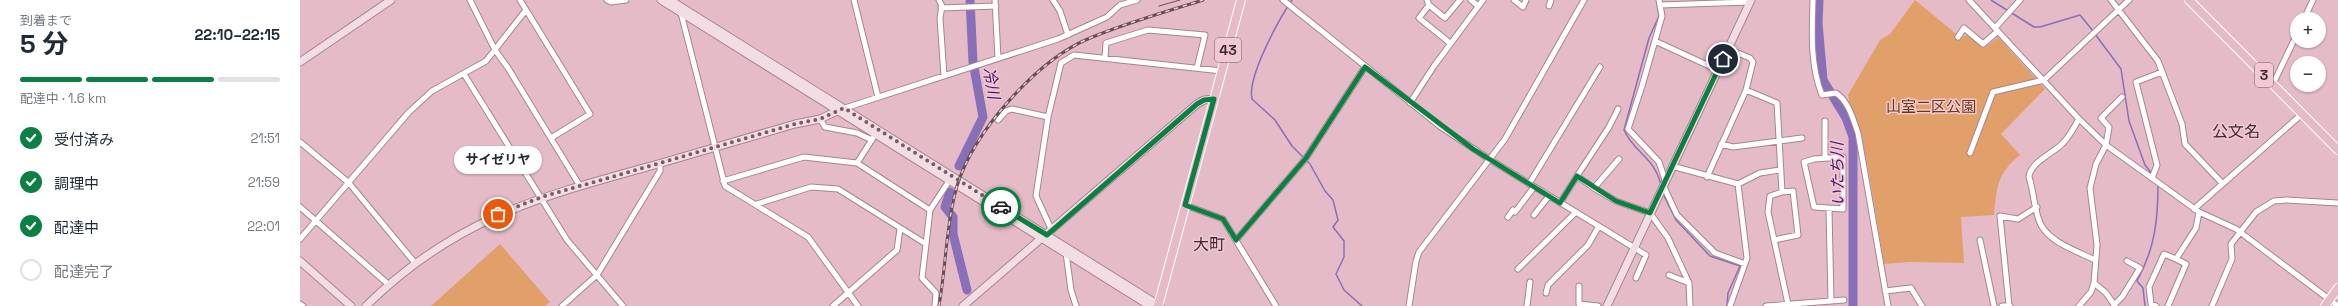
<!DOCTYPE html>
<html lang="ja">
<meta charset="utf-8">
<style>
:root{--surface:#fff;--page:#f2f2f3;--text:#1f2937;--muted:#747a83;--line:#e0e1e3;--accent:#0b8043}
body{margin:0;font-family:"Space Grotesk","Noto Sans JP",sans-serif;background:var(--page);color:var(--text);height:100vh;display:flex;flex-direction:column;font-size:15px;white-space:nowrap}
*{box-sizing:border-box;margin:0}
p{font-size:13px;color:var(--muted)}
.icon{flex:none;width:22px;height:22px;fill:none;stroke:currentColor;stroke-width:2;stroke-linecap:round;stroke-linejoin:round}
.map{position:relative;flex:1;overflow:hidden}
.panel{display:flex;flex-direction:column;background:var(--surface);width:300px}
.panel>*{flex:none}
.tools{position:absolute;left:1990px;top:12px;display:grid;gap:8px}
.tools a{display:grid;place-items:center;width:36px;height:36px;border-radius:50%;background:var(--surface);box-shadow:0 1px 3px #0004;font-size:20px}
.pin{position:absolute;display:grid;place-items:center;width:34px;height:34px;color:#fff;margin:-17px;border:2px solid #fff;border-radius:50%;box-shadow:0 1px 4px #0007}
.courier{position:absolute;display:grid;place-items:center;width:40px;height:40px;margin:-20px;border:3px solid #0b8043;border-radius:50%;background:#fff;color:#222;box-shadow:0 1px 5px #0007}
.bubble{position:absolute;height:28px;border-radius:14px;background:var(--surface);box-shadow:0 1px 3px #0004;font-size:13px;font-weight:700;line-height:28px;text-align:center}
.headline em{font-style:normal;font-weight:700}
.headline div{display:flex;flex-direction:column-reverse}
.headline{display:flex;align-items:center;justify-content:space-between;height:68px;padding:0 20px}
h1{font-size:26px;font-weight:700;line-height:30px}
.bar{display:grid;grid-template-columns:repeat(4,1fr);gap:6px 4px;align-content:center;height:48px;padding:0 20px}
.bar i{height:5px;border-radius:3px;background:var(--line)}
.bar .selected{background:var(--accent)}
.bar p{grid-column:span 4}
ol{padding:0 20px;list-style:none}
li{display:flex;align-items:center;gap:12px;height:44px}
li p{margin-inline-start:auto}
li .icon{padding:4px;border-radius:50%;background:var(--accent);color:#fff;stroke-width:4}
li:last-child{color:var(--muted)}
li i{width:22px;height:22px;border:2px solid var(--line);border-radius:50%}
main{display:flex;flex:1;min-height:0}
.map>svg:first-child{display:block}
.green{fill:#e19f6a}
.lines{fill:none;stroke-linecap:round;stroke-linejoin:round}
.stream{stroke:#896fb8;stroke-width:1.5}
.river{stroke:#896fb8;stroke-width:9}
.street-casing{stroke:#aa838e;stroke-width:7}
.secondary-casing{stroke:#aa838e;stroke-width:9}
.primary-casing{stroke:#fff;stroke-width:10}
.street{stroke:#fff;stroke-width:5}
.secondary{stroke:#f3dde4;stroke-width:7}
.primary{stroke:#e6bbc8;stroke-width:8}
.tram{stroke:#664f56;stroke-width:1}
.rail-casing{stroke:#664f56;stroke-width:3}
.rail{stroke:#f2c8d4;stroke-width:1.5;stroke-dasharray:4.5;stroke-linecap:butt}
.done{stroke:#775d65;stroke-width:4;stroke-dasharray:0 7.2}
.route{stroke:#0b8043;stroke-width:5}
.labels{text-anchor:middle;stroke-width:3;stroke-linejoin:round;paint-order:stroke}
.shield{fill:#f2c8d4;stroke:#735a61;stroke-width:1}
.shield-label{font-size:14px;font-weight:bold;fill:#3c2b30}
.park-label{font-size:15px;fill:#683b0f;stroke:#f2c8d4}
.water-label{font-size:16px;font-style:italic;fill:#40166f;stroke:#f2c8d4}
.neighbourhood-label{font-size:16px;fill:#3c2b30;stroke:#f2c8d4}
</style>
<main>
<section class="panel">
<div class="headline"><div><h1>5 分</h1><p>到着まで</p></div><em>22:10–22:15</em></div>
<div class="bar"><i class="selected"></i><i class="selected"></i><i class="selected"></i><i></i><p>配達中 · 1.6 km</p></div>
<ol>
<li><svg class="icon" aria-label="check" viewBox="0 0 24 24"><path d="M5 12l5 5 9-10"/></svg>受付済み<p>21:51</p></li>
<li><svg class="icon" aria-label="check" viewBox="0 0 24 24"><path d="M5 12l5 5 9-10"/></svg>調理中<p>21:59</p></li>
<li><svg class="icon" aria-label="check" viewBox="0 0 24 24"><path d="M5 12l5 5 9-10"/></svg>配達中<p>22:01</p></li>
<li><i></i>配達完了</li>
</ol>
</section>
<div class="map">
<svg width="2038" height="306" viewBox="0 0 2038 306">
<rect width="100%" height="100%" fill="#e5bbc7"/>
<path class="green" d="M1615,0L1661,38L1668,34L1684,48L1698,37L1745,89L1701,134L1720,155C1697,174 1697,186 1694,215L1661,217L1664,263L1610,262L1584,264C1577,222 1571,180 1562,139C1558,124 1550,110 1548,95L1580,40L1590,34Z
M200,244L250,302L245,306H131Z"/>
<g class="lines">
<path class="stream" d="M992,0C979,19 947,77 952,99L975,120L992,146L1010,164L1025,191L1033,200L1038,220L1033,227L1044,241V257L1036,274L1044,290L1062,306
M1691,0L1734,27H1740L1780,15L1793,31
M1357,3L1359,16L1349,38L1324,130C1334,153 1354,156 1361,185
M1795,34L1821,69L1829,121L1845,165L1857,180
M1363,194L1376,220L1410,256L1440,266L1428,293L1427,306
M1845,306L1843,288L1837,281C1855,248 1858,220 1858,184"/>
<path class="river" d="M1519,0L1518,23L1523,80L1546,118L1553,137V306
M659,166L683,117L673,62L670,0
M650,192L645,207L653,217V234L667,290"/>
<g class="street-casing">
<path id="street" d="M170,0L195,50L208,68L280,186
M220,0L290,114L251,138
M307,0L311,2L326,0
M554,0L578,97
M639,0L642,6L640,18L644,76
M695,0L698,58
M753,0L760,11L768,35
M983,0L1141,127L1189,159L1346,255L1336,278
M1127,0L1129,5L1145,18L1160,0
M1171,0L1178,6
M1214,0L1223,7L1226,0
M1359,0L1362,16L1342,86L1328,129L1359,162L1365,180
M1513,0C1512,32 1510,65 1522,95L1536,93C1549,102 1553,119 1558,133L1588,306
M1669,0L1779,119L1806,145L1899,212L1936,229L2038,306
M1811,0L1858,61L1882,124L1885,144L1922,183
M1129,5L1119,18L1150,43
M1360,5L1450,2
M1249,6L1251,0
M641,8L696,6
M381,13L425,186L508,237L558,306
M2004,19L2013,0
M1695,28L1720,0
M1658,37L1664,28L1683,44L1698,31
M1355,41L1418,70
M805,58L806,43L848,30L905,35L897,68
M164,74L267,240L323,306
M1973,84L1997,34
M1446,90L1477,103L1482,192L1470,196L1468,212L1488,304
M1110,103L1134,66L1183,0
M542,109L758,39L807,17L820,5L837,0
M520,119L525,127L557,133L572,140
M1779,119C1774,127 1770,136 1763,143C1754,153 1730,162 1729,177C1734,192 1734,211 1741,225C1751,243 1777,251 1795,260
M698,120L706,111L712,109L748,117
M1525,121V158
M0,142L49,183L115,263
M1421,144L1433,147L1502,138
M1670,153L1693,92L1744,80L1829,0
M1543,157V209L1514,207L1504,162L1514,159Z
M1319,159L1294,188L1316,201L1350,213L1368,238L1389,283
M557,163L573,138
M1372,166L1438,184L1460,173L1480,170
M1277,176L1309,127L1318,109
M1407,177L1446,90L1453,62L1450,58L1428,49
M1852,178L1857,165L1836,82L1862,72
M423,181L504,157L557,163L630,210
M1229,184L1300,67
M1363,185L1377,215L1415,253L1445,264
M1260,203L1277,176L1294,188
M457,204L511,187L538,189L626,244
M885,205L923,219L976,306
M0,207L88,284
M1529,209L1531,301
M1894,209L2002,114
M1234,215L1249,196
M1208,217L1213,210L1215,212L1234,187
M752,231L736,196L748,117L761,63L774,55L922,71
M0,239L109,112L132,91L186,61L226,10
M936,240L1006,158L1065,67
M1474,240L1498,235L1493,191L1482,192
M1680,240L1694,306
M766,253L771,290L776,306
M1218,269L1276,212
M1369,275L1389,283L1390,306
M1794,283L1806,293L1815,306
M1279,286V304L1298,306
M1585,291L1611,288L1622,306
M1246,293L1248,285L1288,245L1299,226
M0,304L3,306
M1709,305L1700,216L1718,219L1737,207
M1814,305L1822,297L1840,268L1827,261
M262,306L297,275L360,171V163
M533,306L597,250L600,229
M635,306L636,293L622,278L630,210L649,181
M1109,306L1116,261L1119,252L1205,139L1284,0
M1227,306L1230,282
M1430,306L1447,258L1438,184
M1466,306L1544,300
M1702,306H1710
M1779,306L1791,292L1794,283L1797,245L1790,188L1796,164L1806,145L1809,127L1801,118L1822,97
M1856,306L1851,304L1849,287L1864,254L1876,259L1896,228L1899,212
M1868,306L1886,264L1876,259
M1912,306L1932,259L1931,244L1956,212L1974,201L1986,200L2038,203"/>
</g>
<g class="secondary-casing">
<path id="secondary" d="M361,0L850,306
M370,0L860,306
M0,62L91,0
M0,261L51,306
M66,306C155,218 242,196 358,164C404,151 449,137 495,124L520,119L537,111
M663,306L897,104L904,100L915,99
M1307,306L1451,0"/>
</g>
<g class="primary-casing">
<path id="primary" d="M1889,0L2038,150
M858,306L941,0
M2025,306L2038,288"/>
</g>
<use href="#street" class="street"/>
<use href="#secondary" class="secondary"/>
<use href="#primary" class="primary"/>
<path class="tram" d="M859,6L880,0"/>
<g class="rail-casing">
<path id="rail" d="M639,306C646,266 646,225 657,186C674,131 737,60 790,38C826,23 865,12 903,0"/>
</g>
<use href="#rail" class="rail"/>
</g>
<g class="lines">
<path class="done" d="M198,214L242,197L495,124L520,119L544,108L701,207"/>
<path class="route" d="M701,207L747,235L897,104L904,100L914,99L885,205L923,219L936,240L1006,158L1065,67L1173,149L1260,203L1277,176L1316,201L1350,213L1423,59"/>
</g>
<g class="labels">
<g class="shield">
<rect x="915" y="38" width="26" height="24" rx="3"/>
<rect x="1955" y="63" width="18" height="24" rx="3"/>
</g>
<g class="shield-label">
<text x="928" y="55">43</text>
<text x="1964" y="80">3</text>
</g>
<g class="park-label">
<text x="1631" y="112">山室二区公園</text>
</g>
<g class="water-label">
<text transform="translate(692 83) rotate(80)" y="6">冷川</text>
<text transform="translate(1537 174) rotate(-91)" y="6">いたち川</text>
</g>
<g class="neighbourhood-label">
<text x="1936" y="137">公文名</text>
<text x="909" y="250">大町</text>
</g>
</g>
</svg>
<div class="tools">
<a>+</a>
<a>−</a>
</div>
<div class="pin" style="left:198px;top:214px;background:#ea580c"><svg class="icon" aria-label="bag" viewBox="0 0 24 24"><path d="M5 8h14l-1 12H6zM9 8a3 3 0 0 1 6 0"/></svg></div>
<div class="pin" style="left:1423px;top:59px;background:#1f2937"><svg class="icon" aria-label="home" viewBox="0 0 24 24"><path d="M3 11l9-7 9 7M6 9v11h12V9"/></svg></div>
<div class="courier" style="left:701px;top:207px"><svg class="icon" aria-label="car" viewBox="0 0 24 24"><path d="M5 17H2v-5l4-1 3-4h7l3 4 3 1v5h-3M9 17h6M6 11h13"/><circle cx="7" cy="17" r="2"/><circle cx="17" cy="17" r="2"/></svg></div>
<div class="bubble" style="left:154px;top:146px;width:88px">サイゼリヤ</div>
</div>
</main>
